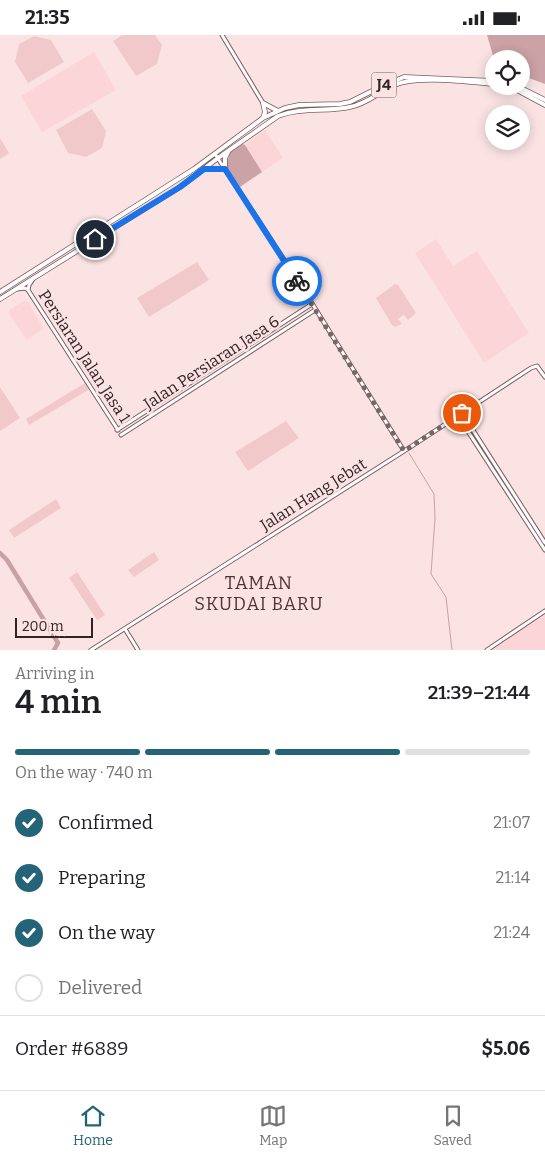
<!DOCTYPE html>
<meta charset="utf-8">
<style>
:root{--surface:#fff;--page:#f2f2f2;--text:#202124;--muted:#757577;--line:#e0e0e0;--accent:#246479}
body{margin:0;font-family:Bitter,serif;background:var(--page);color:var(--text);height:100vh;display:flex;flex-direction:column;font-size:19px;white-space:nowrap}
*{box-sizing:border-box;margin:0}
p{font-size:16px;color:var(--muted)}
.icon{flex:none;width:28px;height:28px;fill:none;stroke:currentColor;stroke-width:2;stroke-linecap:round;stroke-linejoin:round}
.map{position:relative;height:615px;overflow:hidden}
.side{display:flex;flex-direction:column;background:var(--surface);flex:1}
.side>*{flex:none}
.tools{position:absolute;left:485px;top:15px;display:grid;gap:10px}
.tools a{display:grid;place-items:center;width:45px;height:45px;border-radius:50%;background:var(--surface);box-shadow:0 2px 12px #0003;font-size:25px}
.scale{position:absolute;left:15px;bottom:12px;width:78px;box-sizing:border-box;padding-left:5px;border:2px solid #312324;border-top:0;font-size:14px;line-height:18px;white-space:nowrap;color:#312324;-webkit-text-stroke:4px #fbe3e4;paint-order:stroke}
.pin{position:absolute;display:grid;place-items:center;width:42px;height:42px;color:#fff;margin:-21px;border:2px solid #fff;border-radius:50%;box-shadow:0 1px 5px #0007}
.courier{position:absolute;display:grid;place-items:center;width:50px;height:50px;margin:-25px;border:4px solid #1a73e8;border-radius:50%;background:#fff;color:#222;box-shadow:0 1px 6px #0007}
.summary em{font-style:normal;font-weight:600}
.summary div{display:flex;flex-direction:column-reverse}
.summary{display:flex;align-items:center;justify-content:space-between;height:85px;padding:0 15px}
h1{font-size:32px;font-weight:600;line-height:38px}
.bar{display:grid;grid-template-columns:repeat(4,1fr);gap:8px 5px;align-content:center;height:60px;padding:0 15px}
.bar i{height:6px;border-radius:4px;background:var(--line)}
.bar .on{background:var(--accent)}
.bar p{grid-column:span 4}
.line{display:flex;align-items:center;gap:12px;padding:0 15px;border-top:1px solid var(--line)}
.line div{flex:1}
ol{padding:0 15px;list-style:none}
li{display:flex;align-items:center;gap:15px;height:55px}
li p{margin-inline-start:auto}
li .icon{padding:5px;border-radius:50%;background:var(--accent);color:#fff;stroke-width:4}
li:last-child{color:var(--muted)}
li i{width:28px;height:28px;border:2px solid var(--line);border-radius:50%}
.status{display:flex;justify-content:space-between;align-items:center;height:35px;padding:0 25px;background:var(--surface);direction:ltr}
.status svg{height:14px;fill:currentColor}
.menu{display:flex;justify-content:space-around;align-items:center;height:70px;border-top:1px solid var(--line);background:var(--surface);font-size:14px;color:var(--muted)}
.menu a{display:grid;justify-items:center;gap:2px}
.menu .on{color:var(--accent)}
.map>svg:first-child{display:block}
.built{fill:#fcd5d8}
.green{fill:#f2c9cb}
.forest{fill:#cba2a5}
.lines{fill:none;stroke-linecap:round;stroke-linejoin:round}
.stream{stroke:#c9a1a3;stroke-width:1}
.river{stroke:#c9a1a3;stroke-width:4.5}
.secondary-casing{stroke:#7d5c5e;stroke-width:5}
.primary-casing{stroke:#7d5c5e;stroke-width:5.5}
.secondary{stroke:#fff;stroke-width:3}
.primary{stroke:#fff;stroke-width:4}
.done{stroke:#786667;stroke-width:5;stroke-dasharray:0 9}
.route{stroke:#1a73e8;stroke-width:6}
.labels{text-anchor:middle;stroke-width:5;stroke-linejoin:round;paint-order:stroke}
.shield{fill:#fbe3e4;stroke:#6e5d5e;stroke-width:1}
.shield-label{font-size:15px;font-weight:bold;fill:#312324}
.street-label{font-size:16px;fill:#312324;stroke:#fbe3e4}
.neighbourhood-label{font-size:18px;letter-spacing:1px;fill:#513336;stroke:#fbe3e4}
</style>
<div class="status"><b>21:35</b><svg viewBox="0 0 49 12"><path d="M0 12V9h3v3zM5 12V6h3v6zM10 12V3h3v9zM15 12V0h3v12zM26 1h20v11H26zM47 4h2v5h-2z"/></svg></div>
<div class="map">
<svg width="545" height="615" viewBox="0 0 545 615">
<rect width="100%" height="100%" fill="#fbe3e4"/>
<path class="built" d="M94,17L116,55L42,97L21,61Z
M265,95L283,123L262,137L245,110Z
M436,204L453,231L477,216L529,298L484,328L415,218Z
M24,266L28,267L43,292V294L27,305L9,279V275Z
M545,580V615H492Z"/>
<path class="green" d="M122,0H155L162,10L157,29L136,41L113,6Z
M34,1L51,5L64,27L28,48L15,27L19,9Z
M92,74L106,96L102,113L86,122L68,118L56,95Z
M0,103L9,118L0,124Z
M197,227L209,245L149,282L137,263Z
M395,249L398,250L416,278L408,285L404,280L398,284L402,289L395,292L392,290L376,263Z
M85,348L90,354L29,390L26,384Z
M0,352L20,383L0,396Z
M286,386L299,403L248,436L235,417Z
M56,464L61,473L14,503L9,495Z
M154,517L159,525L134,542L128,535Z
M77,537L105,580L97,585L69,543Z"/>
<path class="forest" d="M487,0H545V49L521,40V24H494Z
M243,109L245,110L262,137L240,152L226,132L230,117Z"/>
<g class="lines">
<path class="stream" d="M409,418L434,459L435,483L431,539L446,562L452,615"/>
<path class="river" d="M0,518L7,525L58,608L54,615"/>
<g class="secondary-casing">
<path id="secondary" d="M222,0L263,68
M215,119L300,249L404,416
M17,254L25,253L28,255
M28,255L118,395
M28,255L29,250L33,244
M462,378L545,508
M458,381L545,515
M117,395L312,269
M121,400L315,275
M125,594L138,615
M91,615L412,411L531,333L537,331L545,342
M487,615L545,576"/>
</g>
<g class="primary-casing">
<path id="primary" d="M504,51L517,55L545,70
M517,51L545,65
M263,68L278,76
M263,83L265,77L263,68
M206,134H225V123L228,117
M0,257L194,134L263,83L285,73L299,70L340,69L350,67L382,51L404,42L494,46
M0,264L180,152L218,123L278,81C302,72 326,77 350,72C367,69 380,56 395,50C416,40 470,47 494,49"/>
</g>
<use href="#secondary" class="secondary"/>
<use href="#primary" class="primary"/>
</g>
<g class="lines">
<path class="done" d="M297,246L404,416L462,378"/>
<path class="route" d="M95,204L180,152L204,134H225L297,246"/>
</g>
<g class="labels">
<rect class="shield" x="371.5" y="37.5" width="25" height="25" rx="4"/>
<g class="shield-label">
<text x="384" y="55">J4</text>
</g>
<g class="street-label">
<text transform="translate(85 321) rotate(57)" y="6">Persiaran Jalan Jasa 1</text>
<text transform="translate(211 327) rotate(-33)" y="6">Jalan Persiaran Jasa 6</text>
<text transform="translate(313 459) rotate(-32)" y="6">Jalan Hang Jebat</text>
</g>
<g class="neighbourhood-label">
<text x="259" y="554">TAMAN<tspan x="259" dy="21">SKUDAI BARU</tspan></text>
</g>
</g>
</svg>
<div class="tools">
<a><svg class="icon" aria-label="locate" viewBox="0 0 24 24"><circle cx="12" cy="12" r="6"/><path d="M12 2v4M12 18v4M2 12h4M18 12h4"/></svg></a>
<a><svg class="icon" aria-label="layers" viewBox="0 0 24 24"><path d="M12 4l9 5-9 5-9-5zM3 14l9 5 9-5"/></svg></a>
</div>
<div class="scale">200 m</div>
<div class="pin" style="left:462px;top:378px;background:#ea580c"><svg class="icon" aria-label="bag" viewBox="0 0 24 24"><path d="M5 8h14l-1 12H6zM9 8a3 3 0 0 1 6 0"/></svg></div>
<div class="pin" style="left:95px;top:204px;background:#1f2937"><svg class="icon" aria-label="home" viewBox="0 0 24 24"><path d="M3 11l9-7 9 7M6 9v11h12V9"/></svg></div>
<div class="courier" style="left:297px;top:246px"><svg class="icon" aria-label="bike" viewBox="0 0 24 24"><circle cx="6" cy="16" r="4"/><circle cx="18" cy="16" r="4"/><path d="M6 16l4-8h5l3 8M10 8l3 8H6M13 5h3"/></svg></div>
</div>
<section class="side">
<div class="summary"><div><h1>4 min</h1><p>Arriving in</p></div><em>21:39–21:44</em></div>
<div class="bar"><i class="on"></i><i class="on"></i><i class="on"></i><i></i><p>On the way · 740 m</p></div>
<ol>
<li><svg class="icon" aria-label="check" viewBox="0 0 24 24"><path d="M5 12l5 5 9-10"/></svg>Confirmed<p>21:07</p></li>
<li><svg class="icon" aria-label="check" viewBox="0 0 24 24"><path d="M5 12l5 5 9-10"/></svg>Preparing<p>21:14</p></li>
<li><svg class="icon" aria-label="check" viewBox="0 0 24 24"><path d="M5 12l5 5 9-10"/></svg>On the way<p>21:24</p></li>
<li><i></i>Delivered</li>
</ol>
<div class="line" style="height:65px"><div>Order #6889</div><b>$5.06</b></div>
</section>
<nav class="menu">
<a class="on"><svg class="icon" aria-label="home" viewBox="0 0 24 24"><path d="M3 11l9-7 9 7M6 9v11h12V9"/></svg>Home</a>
<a><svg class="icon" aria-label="map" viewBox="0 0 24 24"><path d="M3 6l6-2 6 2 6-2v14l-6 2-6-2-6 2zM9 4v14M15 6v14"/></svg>Map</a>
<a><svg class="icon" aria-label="saved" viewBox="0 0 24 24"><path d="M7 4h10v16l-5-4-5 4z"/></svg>Saved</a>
</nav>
